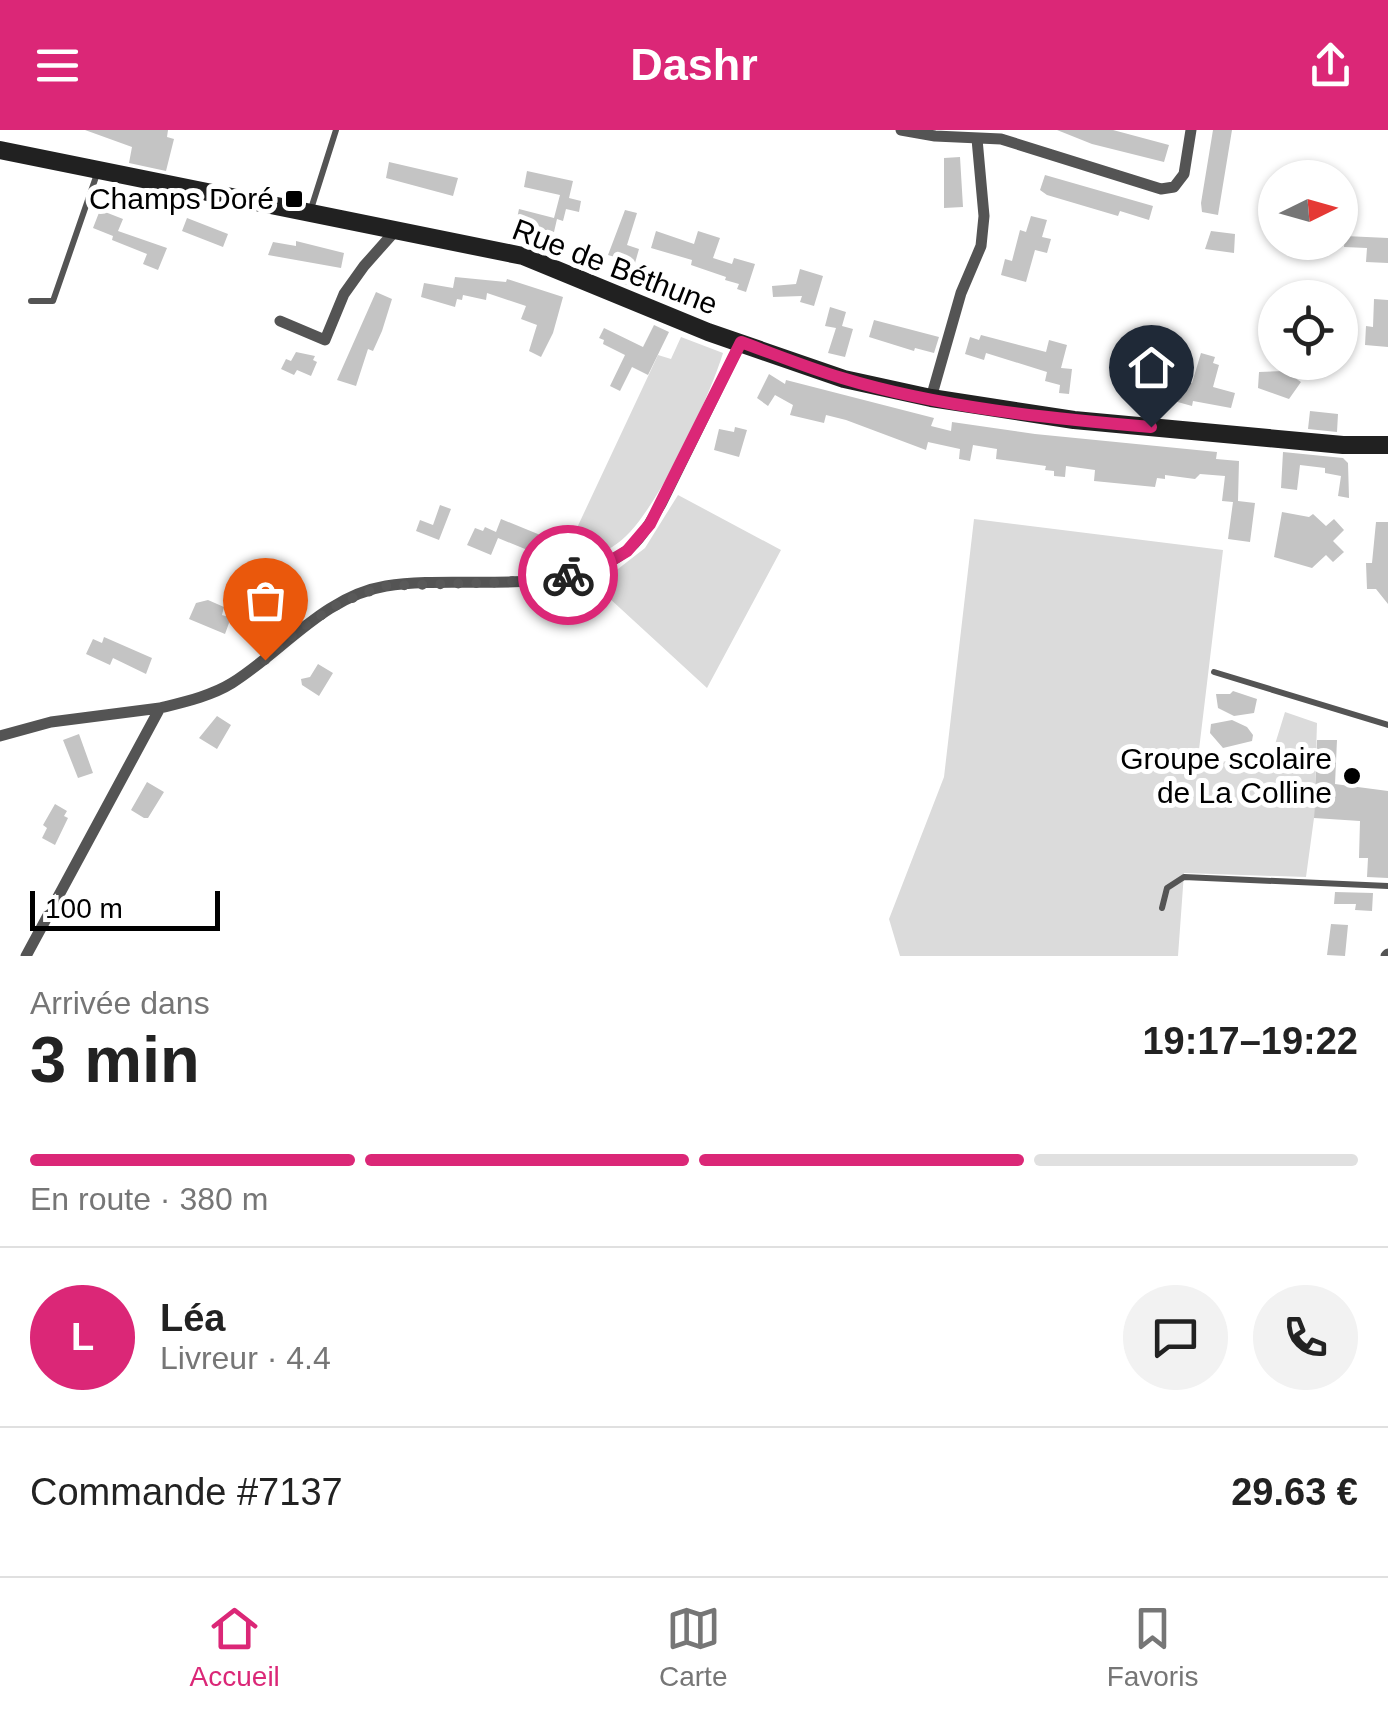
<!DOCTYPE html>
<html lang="fr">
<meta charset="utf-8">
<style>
:root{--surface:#fff;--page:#f2f2f2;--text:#222;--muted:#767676;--line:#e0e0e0;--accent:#db2777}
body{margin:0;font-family:Arial,sans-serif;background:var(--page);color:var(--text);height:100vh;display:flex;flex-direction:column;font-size:38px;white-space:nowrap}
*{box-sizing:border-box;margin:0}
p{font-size:32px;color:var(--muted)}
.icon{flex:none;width:55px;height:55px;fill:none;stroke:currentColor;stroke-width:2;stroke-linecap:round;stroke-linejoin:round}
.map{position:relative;height:826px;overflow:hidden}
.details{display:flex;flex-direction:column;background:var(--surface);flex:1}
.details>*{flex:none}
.needle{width:65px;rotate:85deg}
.controls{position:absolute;left:1258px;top:30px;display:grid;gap:20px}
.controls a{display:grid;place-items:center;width:100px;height:100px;border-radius:50%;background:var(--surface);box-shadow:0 2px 8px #0004;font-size:50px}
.scale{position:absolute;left:30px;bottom:25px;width:190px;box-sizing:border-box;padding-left:10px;border:5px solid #000;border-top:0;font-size:28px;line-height:35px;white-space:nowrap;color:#000;-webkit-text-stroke:8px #fff;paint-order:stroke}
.pin{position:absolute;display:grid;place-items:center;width:85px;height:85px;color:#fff;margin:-102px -42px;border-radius:50% 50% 50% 0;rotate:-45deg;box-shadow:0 0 10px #0007}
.pin .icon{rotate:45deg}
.courier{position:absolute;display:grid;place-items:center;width:100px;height:100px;margin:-50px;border:8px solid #db2777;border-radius:50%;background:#fff;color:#222;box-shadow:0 2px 12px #0007}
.overview em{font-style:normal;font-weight:700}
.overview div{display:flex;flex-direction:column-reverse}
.overview{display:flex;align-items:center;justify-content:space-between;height:170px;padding:0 30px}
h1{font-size:65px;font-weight:700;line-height:75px}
.bar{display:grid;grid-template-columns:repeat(4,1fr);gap:15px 10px;align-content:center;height:120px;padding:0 30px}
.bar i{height:12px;border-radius:8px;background:var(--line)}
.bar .current{background:var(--accent)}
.bar p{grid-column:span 4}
.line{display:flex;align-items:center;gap:25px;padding:0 30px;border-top:2px solid var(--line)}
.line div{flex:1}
.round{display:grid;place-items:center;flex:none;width:105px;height:105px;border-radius:52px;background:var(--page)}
header{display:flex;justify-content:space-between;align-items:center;height:130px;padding:0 30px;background:var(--accent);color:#fff;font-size:45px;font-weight:700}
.tabs{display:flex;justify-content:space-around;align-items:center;height:140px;border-top:2px solid var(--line);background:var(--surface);font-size:28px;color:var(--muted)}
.tabs a{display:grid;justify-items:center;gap:5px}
.tabs .current{color:var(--accent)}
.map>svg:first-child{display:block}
.green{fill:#dbdbdb}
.building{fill:#c4c4c4}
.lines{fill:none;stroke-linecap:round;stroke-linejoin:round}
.lane{stroke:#545454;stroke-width:6}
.street{stroke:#545454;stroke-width:11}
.secondary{stroke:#212121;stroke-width:18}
.done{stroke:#595959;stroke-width:10;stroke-dasharray:0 18}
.route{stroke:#db2777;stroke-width:12}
.poi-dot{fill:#000;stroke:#fff;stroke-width:4}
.labels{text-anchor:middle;stroke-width:10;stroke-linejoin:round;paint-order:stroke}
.poi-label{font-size:30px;fill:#000;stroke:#fff;text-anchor:end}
.street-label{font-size:30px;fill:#000;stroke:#fff}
</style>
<header><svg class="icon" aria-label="menu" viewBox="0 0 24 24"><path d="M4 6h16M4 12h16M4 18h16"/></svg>Dashr<svg class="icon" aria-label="share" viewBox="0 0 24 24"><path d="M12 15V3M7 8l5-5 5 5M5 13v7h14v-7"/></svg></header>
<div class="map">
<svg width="1388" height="826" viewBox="0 0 1388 826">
<rect width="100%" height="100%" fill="#fff"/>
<path class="green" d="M681,207L723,223C708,271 663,366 630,402C619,414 606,421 592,429L568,417L658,225L671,229Z
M678,365L781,420L707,558L596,456L645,418Z
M974,389L1223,420L1198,628L1268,637L1285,582L1317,593L1314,688L1306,747L1184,743L1178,826H900L889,789L944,647Z"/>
<path class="building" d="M85,0H168L167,7L174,9L166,41L129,33L132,17Z
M1057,0H1113L1169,15L1164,32L1092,14Z
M1213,0H1232L1218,85L1202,82L1201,73Z
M960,27L963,77L944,78V28Z
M389,32L458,48L453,66L386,48Z
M527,41L573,51L569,68L581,71L579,82L566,79L563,91L557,89L554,102L516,93L519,79L554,88L560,65L524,57Z
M1045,45L1153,76L1149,90L1120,81L1118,86L1047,65L1040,60Z
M100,80L123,89L118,101L167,118L158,140L143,134L147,124L112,110L113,106L93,98Z
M625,80L637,83L627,115L639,119L633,140L637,141L633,157L618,152L625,130L608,125Z
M1031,86L1047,90L1042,107L1051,109L1047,123L1035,120L1026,152L1001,145L1005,129L1012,131L1020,100L1026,102Z
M187,88L228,104L223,117L182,101Z
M656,101L694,114L698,101L720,108L713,128L732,134L734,128L755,134L746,162L737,159L739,154L725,150L726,147L691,135L692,130L651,118Z
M1211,101L1235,104L1234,123L1205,119Z
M1345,106L1388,108V133L1366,132L1367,118L1344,117Z
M296,111L344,123L341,138L268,125L273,112L296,116Z
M800,139L823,146L814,176L800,172L802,166L773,167L772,156L796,154Z
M455,147L506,152L507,149L563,167L553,203L541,227L529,221L537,195L521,189L526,176L487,163L486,170L463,165L462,170L457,169L455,177L421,167L424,153L453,158Z
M376,162L392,169L382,201L373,221L368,219L356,256L337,250Z
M1374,169L1388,170V217L1365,215L1366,196L1373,197Z
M830,177L846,182L842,196L853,199L845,227L828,223L836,198L825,196Z
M874,190L939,207L934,223L915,218L914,221L869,207Z
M654,195L669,202L648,245L632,237L620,261L610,256L625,225L603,214L604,210L599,208L604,198L643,217Z
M1161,196L1167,225L1153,228L1151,217H1139L1136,208L1149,202L1148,199Z
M981,205L1046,222L1049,210L1067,215L1061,238L1072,239L1069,264L1059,263L1060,255L1045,251L1047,242L986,223L984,230L965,224L970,207L979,210Z
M296,222L315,226L313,230L317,232L311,246L297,240L294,245L281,239L286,229L291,231Z
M1201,223L1215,227L1213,233L1219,235L1213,257L1235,263L1231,278L1193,271L1192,276L1174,271L1180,249L1192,253Z
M1285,241L1301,252L1289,269L1258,258L1259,242Z
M769,244L785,254L786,250L934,288L931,296L951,301L952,292L1035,304L1217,322L1216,329L1239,331L1238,371L1255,373L1250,412L1228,409L1233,372L1222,371L1225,346L1200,344L1195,349L1165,345V349L1157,348L1155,357L1094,351L1095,340L1066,336L1065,347L1054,346V341L1045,340L1046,336L996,329L997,319L973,315L970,331L959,329L960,319L928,312L926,320L846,290L826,285L824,293L790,285L793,275L775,265L768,276L757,268Z
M1310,281L1338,284L1337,302L1308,299Z
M735,297L747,300L739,327L714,320L719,299L734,302Z
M1283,322L1343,328L1348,333L1349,368L1338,366L1341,346L1325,343V338L1300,335L1297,360L1281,358Z
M440,375L451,379L439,410L416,401L420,390L433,395Z
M1282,382L1309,387L1313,384L1326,396L1334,389L1344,400L1333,411L1344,422L1333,432L1326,425L1312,438L1274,427Z
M501,389L550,409L542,426L498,408L491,425L467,415L475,398L483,401L485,397L496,402Z
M1376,392H1388V474L1376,459H1367L1366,433H1372Z
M208,470L224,477L222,485L229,487V493L225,504L189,489L196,473Z
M104,507L152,528L146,544L113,528L110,535L86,524L93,509L102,513Z
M318,534L333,543L319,566L302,555L301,549L310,547Z
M1233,561L1257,569L1254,583L1234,586L1218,578L1216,564H1230Z
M217,586L231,595L217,619L199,608Z
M1232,590L1247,597L1253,605L1252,611L1223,618L1210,603L1211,594Z
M79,604L93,643L78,648L63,610Z
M1317,610H1337L1335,654L1388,661V748L1367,747L1368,728H1359L1360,691L1314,688Z
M147,652L164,662L148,688H144L131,680Z
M55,674L67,681L64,686L68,688L55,715L42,708L47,698L43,695Z
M1335,762L1373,763L1372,781L1355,780L1356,774H1334Z
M1331,794L1348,795L1345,826L1327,825Z"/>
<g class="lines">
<path class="lane" d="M310,82L336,0
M31,171H53L98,41
M1214,542L1388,595
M1162,778L1167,758L1184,747L1388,756"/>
<path class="street" d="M901,0L935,6L1001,9L1161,59L1174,57L1184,44L1191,0
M280,191L325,210L344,164L364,136L396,100
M931,268L961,163L981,116L984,86L977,9
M0,606L51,592L160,578
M26,826L160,578C184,572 211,566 232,553C282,522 324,466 386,456C459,444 562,469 625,422C641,410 651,391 661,374L741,212
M1386,826L1388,824"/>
<path class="secondary" d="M0,20L523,126L708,202L844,249L931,268L1074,290L1343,315H1388"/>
</g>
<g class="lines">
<path class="done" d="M265,530L300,499L340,473L383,456L506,452L568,445"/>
<path class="route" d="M568,445L602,436L627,421L650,394L741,212C774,224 808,238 842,248C941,278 1048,288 1151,297"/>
</g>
<g class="poi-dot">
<rect x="284" y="59" width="20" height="20" rx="5"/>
<circle cx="1352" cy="646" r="10"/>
</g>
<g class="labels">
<g class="poi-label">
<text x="274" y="79">Champs Doré</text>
<text x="1332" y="639">Groupe scolaire<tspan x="1332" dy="34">de La Colline</tspan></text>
</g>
<g class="street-label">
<text transform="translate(615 137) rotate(21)" y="10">Rue de Béthune</text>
</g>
</g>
</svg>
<div class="controls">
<a><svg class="needle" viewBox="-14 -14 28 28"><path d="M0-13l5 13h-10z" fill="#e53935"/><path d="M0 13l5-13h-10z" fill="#767676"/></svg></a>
<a><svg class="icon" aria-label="locate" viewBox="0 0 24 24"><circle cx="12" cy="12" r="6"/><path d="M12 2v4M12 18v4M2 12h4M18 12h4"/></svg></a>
</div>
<div class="scale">100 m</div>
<div class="pin" style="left:265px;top:530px;background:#ea580c"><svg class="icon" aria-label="bag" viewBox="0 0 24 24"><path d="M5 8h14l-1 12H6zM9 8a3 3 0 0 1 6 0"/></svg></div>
<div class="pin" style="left:1151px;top:297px;background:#1f2937"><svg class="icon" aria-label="home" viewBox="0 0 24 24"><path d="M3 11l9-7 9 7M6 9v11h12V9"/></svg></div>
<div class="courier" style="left:568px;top:445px"><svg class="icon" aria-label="bike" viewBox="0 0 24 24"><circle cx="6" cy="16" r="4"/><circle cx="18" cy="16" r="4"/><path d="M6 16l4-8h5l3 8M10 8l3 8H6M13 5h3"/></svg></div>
</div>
<section class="details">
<div class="overview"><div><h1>3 min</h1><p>Arrivée dans</p></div><em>19:17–19:22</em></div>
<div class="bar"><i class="current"></i><i class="current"></i><i class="current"></i><i></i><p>En route · 380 m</p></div>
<div class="line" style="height:180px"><b class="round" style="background:var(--accent);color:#fff">L</b><div><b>Léa</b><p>Livreur · 4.4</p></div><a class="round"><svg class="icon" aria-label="chat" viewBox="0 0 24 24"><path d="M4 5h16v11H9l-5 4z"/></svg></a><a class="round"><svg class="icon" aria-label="phone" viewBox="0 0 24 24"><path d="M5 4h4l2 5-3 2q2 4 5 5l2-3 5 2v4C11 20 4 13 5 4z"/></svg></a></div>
<div class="line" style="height:130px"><div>Commande #7137</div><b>29.63 €</b></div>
</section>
<nav class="tabs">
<a class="current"><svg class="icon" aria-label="home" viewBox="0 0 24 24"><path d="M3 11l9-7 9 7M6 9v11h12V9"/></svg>Accueil</a>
<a><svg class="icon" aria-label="map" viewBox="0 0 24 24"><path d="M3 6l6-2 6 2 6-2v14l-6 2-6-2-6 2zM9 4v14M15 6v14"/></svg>Carte</a>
<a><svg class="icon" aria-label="saved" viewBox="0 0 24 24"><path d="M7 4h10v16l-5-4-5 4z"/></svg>Favoris</a>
</nav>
